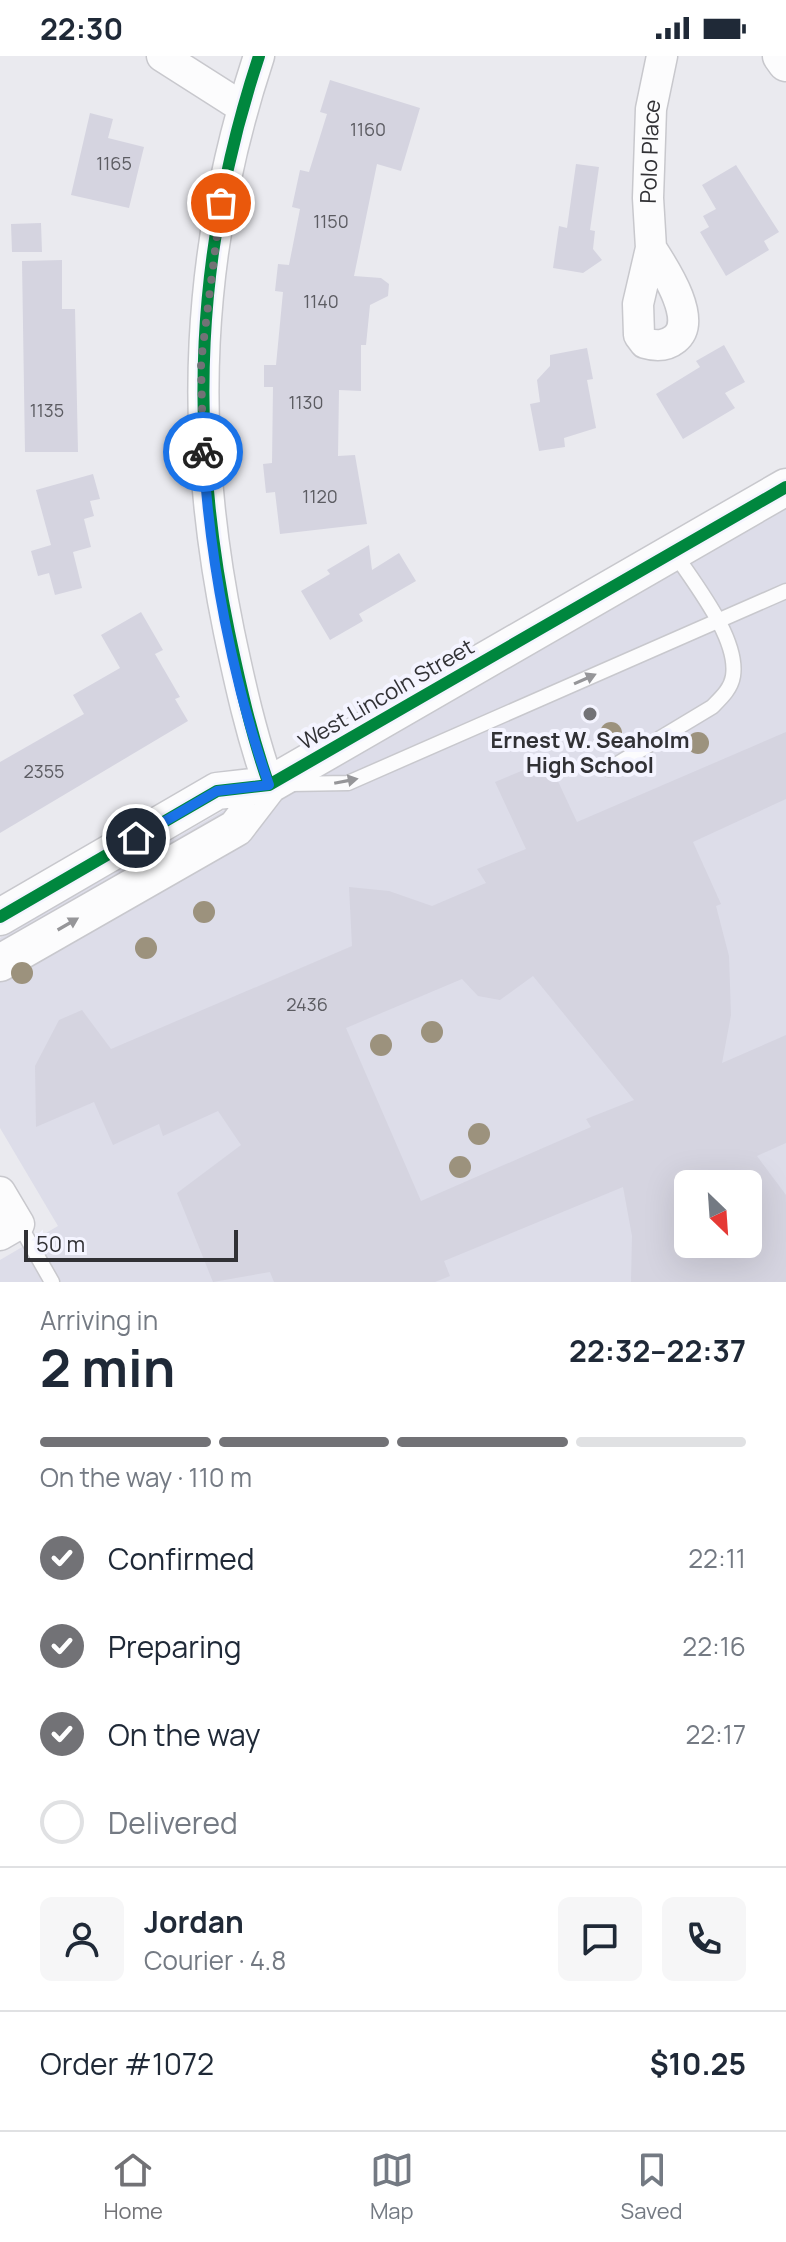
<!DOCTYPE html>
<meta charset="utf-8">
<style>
:root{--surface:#fff;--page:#f6f6f7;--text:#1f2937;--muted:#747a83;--line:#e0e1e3;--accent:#727276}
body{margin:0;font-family:Manrope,sans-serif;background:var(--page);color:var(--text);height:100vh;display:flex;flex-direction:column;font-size:30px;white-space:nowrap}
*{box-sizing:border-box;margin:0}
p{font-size:26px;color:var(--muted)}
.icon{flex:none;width:44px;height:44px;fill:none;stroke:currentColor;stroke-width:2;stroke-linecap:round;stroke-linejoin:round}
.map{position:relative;height:1226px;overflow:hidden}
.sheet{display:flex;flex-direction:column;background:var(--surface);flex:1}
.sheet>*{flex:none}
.needle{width:52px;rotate:155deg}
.tools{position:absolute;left:674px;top:1114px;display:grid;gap:16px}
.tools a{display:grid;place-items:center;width:88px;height:88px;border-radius:12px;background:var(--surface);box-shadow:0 8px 32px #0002;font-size:40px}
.scale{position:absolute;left:24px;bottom:20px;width:214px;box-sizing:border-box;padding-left:8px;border:4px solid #313135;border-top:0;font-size:22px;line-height:28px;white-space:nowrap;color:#313135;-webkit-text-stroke:6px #f4f4ff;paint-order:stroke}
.pin{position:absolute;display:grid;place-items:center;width:68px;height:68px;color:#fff;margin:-34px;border:4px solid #fff;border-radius:50%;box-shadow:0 2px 8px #0007}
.courier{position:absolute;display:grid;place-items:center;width:80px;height:80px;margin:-40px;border:6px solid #1a73e8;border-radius:50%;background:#fff;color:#222;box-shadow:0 2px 10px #0007}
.headline em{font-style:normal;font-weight:700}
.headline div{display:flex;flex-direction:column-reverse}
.headline{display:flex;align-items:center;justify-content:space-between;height:136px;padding:0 40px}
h1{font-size:52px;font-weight:700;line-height:60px}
.bar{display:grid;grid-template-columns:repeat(4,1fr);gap:12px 8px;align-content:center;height:96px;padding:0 40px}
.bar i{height:10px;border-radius:6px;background:var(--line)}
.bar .on{background:var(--accent)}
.bar p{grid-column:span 4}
.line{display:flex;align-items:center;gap:20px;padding:0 40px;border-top:2px solid var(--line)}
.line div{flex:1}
.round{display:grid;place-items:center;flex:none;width:84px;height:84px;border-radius:12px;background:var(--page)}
ol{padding:0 40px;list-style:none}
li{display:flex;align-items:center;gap:24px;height:88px}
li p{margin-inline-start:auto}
li .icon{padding:8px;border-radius:50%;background:var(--accent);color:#fff;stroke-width:4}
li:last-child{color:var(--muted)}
li i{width:44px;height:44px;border:4px solid var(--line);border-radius:50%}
.status{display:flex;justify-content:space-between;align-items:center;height:56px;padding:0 40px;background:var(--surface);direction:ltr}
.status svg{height:22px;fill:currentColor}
.dock{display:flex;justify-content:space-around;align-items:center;height:112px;border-top:2px solid var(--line);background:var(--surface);font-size:22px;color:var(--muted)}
.dock a{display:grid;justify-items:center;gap:4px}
.dock .on{color:var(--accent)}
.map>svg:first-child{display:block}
.built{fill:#dddde9;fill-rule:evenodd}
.building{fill:#d5d4e0;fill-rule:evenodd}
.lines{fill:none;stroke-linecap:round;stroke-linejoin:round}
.service-casing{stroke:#c8c8cd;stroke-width:17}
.minor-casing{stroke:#c8c8cd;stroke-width:33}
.tertiary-casing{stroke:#c8c8cd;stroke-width:39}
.service{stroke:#fcfcfd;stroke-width:14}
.minor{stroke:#fcfcfd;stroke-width:30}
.tertiary{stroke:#fcfcfd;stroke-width:36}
.cycleway-casing{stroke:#f4f4ff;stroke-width:17}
.cycleway{stroke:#00873e;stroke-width:12}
.tree{fill:#9c927d}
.oneway{fill:#969699}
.done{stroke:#727276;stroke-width:8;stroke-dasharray:0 14.4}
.route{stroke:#1a73e8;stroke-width:10}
.poi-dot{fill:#727276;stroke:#f4f4ff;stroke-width:3}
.labels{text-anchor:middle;stroke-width:8;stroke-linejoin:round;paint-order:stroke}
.number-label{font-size:18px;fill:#5c5c62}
.street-label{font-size:22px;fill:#313135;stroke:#f4f4ff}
.poi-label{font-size:22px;font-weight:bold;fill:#313135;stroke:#f4f4ff}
</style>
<div class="status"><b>22:30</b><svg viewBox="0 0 49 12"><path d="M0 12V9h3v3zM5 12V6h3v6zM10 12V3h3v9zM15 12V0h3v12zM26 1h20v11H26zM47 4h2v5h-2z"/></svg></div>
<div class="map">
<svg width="786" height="1226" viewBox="0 0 786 1226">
<rect width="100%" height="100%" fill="#eaeaef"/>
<path class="built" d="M786,434V1226H0V1204L58,1170L0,1072V882ZM688,1128H748V1188H688Z"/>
<path class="building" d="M330,24L420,52L401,115L377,108L354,220L381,222L389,228L388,240L370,249L366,289H361V335L339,334L338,400L355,399L367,468L280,478L275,436L266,437L263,408L272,407L273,331H264V309H276L283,236L275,235L278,208L289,209L300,153L292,151L300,114L309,116L327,58L320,56Z
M90,57L113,63L108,82L144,91L129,152L71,139Z
M576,108L599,111L590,174L595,175L593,193L602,204L583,217L553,212L559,170L567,172Z
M736,109L779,176L764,185L769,194L726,220L700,176L709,171L703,160L716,153L702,129Z
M41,167L42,196H12L11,168Z
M62,204V253H75L78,396H25L22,205Z
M724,289L745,326L725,337L735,352L683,383L656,338L700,311L696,305Z
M587,292L593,323L587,324L596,372L564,382L565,391L539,395L530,348L540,346L537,324L550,310V299Z
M93,418L100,443L90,445L94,460L84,463L91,491L73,496L82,532L55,539L49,517L38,520L31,495L51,489L36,434Z
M369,489L372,514L399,497L416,525L359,558L363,565L330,584L301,535L330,518L327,514Z
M141,556L163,594L155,598L180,641L175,643L188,665L0,777V706L84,658L73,639L120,612L101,579Z
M786,676V743L693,786L721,848L716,850L729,900L731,959L722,1007L786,979V1087L757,1100L786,1139V1226H631L632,1180L623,1131L444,1205L450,1220L435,1226H274L270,1216L213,1226L177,1137L241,1089L218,1055L163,1080L159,1068L113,1089L94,1046L36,1071L35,1010L59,964L82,954L111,993L352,890L349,831L389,835L432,850L486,827L477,813L526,793L495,726L548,704L577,766ZM533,920L634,1044L586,1063L591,1071L421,1145L346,972L462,923L478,940L500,944ZM688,1128H748V1188H688Z"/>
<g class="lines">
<g class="service-casing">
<path id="service" d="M609,713L712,651C721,642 731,633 733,620C739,582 693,526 673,495
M289,728L348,727L786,535
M19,1168L52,1226"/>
</g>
<g class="minor-casing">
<g id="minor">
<path d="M162,0L242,51"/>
<path d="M259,0C195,194 188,377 229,576C240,628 251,678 269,729"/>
<path id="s1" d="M651,192C663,211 699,264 675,283C665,291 655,290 645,287L639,279L638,248L651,192L648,142L651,53L662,0"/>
<path d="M0,1136L19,1168L0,1179"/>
</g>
</g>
<g class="tertiary-casing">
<path id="tertiary" d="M781,0L786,7
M0,861L217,735L269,729L786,431
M0,907L236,772L269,729"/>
</g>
<use href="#service" class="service"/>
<use href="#minor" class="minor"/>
<use href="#tertiary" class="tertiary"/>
<g class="cycleway-casing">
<path id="cycleway" d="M259,0C195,194 188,377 229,576C240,628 251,678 269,729
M0,861L217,735L269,729L786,431"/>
</g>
<use href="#cycleway" class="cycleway"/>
</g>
<g class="tree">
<circle cx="611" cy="677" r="11"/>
<circle cx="698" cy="687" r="11"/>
<circle cx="204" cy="856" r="11"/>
<circle cx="146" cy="892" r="11"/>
<circle cx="22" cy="917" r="11"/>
<circle cx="432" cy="976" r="11"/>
<circle cx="381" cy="989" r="11"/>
<circle cx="479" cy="1078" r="11"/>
<circle cx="460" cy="1111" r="11"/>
</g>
<defs><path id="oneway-solid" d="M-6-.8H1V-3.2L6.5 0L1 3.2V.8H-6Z" transform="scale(2)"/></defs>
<g class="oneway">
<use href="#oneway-solid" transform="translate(585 623) rotate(-24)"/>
<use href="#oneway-solid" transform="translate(346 725) rotate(-11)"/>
<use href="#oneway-solid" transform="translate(68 868) rotate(-30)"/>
</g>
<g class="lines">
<path class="done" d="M203,396L201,306L221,147"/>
<path class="route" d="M136,782L217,735L269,729C232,624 210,507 203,396"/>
</g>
<circle class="poi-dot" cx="590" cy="658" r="8"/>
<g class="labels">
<g class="number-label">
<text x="368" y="80">1160</text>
<text x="114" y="114">1165</text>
<text x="331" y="172">1150</text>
<text x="321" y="252">1140</text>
<text x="306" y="353">1130</text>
<text x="47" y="361">1135</text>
<text x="320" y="447">1120</text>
<text x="44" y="722">2355</text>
<text x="307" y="955">2436</text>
</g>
<g class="street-label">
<text dy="8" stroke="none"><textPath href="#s1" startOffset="328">Polo Place</textPath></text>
<text transform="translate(386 638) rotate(-30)" y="8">West Lincoln Street</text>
</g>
<g class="poi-label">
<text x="590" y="692">Ernest W. Seaholm<tspan x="590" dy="25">High School</tspan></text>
</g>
</g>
</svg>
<div class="tools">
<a><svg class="needle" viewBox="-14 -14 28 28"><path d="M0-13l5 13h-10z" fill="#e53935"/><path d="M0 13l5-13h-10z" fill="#747a83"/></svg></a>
</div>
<div class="scale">50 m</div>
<div class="pin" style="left:221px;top:147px;background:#ea580c"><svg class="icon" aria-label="bag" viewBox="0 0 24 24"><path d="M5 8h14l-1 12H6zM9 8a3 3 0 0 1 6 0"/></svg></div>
<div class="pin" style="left:136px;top:782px;background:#1f2937"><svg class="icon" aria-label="home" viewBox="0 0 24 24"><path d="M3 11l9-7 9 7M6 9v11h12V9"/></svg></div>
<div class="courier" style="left:203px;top:396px"><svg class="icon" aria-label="bike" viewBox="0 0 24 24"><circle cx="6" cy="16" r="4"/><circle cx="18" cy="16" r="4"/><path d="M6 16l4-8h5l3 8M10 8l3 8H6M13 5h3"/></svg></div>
</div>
<section class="sheet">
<div class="headline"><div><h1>2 min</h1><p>Arriving in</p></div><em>22:32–22:37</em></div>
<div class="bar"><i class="on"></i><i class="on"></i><i class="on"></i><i></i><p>On the way · 110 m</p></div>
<ol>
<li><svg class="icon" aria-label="check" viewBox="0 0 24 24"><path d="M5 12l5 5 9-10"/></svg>Confirmed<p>22:11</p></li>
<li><svg class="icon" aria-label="check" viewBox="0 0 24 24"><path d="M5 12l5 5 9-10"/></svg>Preparing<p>22:16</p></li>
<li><svg class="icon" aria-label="check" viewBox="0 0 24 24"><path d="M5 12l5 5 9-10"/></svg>On the way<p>22:17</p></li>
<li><i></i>Delivered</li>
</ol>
<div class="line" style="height:144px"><a class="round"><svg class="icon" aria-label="person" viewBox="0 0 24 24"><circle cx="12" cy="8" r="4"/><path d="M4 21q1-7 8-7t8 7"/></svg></a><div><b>Jordan</b><p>Courier · 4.8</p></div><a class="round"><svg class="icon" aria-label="chat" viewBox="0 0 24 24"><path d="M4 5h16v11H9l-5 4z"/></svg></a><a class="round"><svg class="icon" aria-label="phone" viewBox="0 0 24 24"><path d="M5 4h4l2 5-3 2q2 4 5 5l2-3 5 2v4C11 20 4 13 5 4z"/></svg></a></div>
<div class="line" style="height:104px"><div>Order #1072</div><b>$10.25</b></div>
</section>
<nav class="dock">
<a class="on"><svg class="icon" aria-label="home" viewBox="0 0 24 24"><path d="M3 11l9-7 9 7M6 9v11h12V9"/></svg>Home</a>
<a><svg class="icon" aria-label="map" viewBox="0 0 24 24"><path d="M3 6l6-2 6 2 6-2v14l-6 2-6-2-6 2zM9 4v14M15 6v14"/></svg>Map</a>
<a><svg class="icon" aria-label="saved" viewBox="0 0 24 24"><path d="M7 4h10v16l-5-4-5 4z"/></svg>Saved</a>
</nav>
